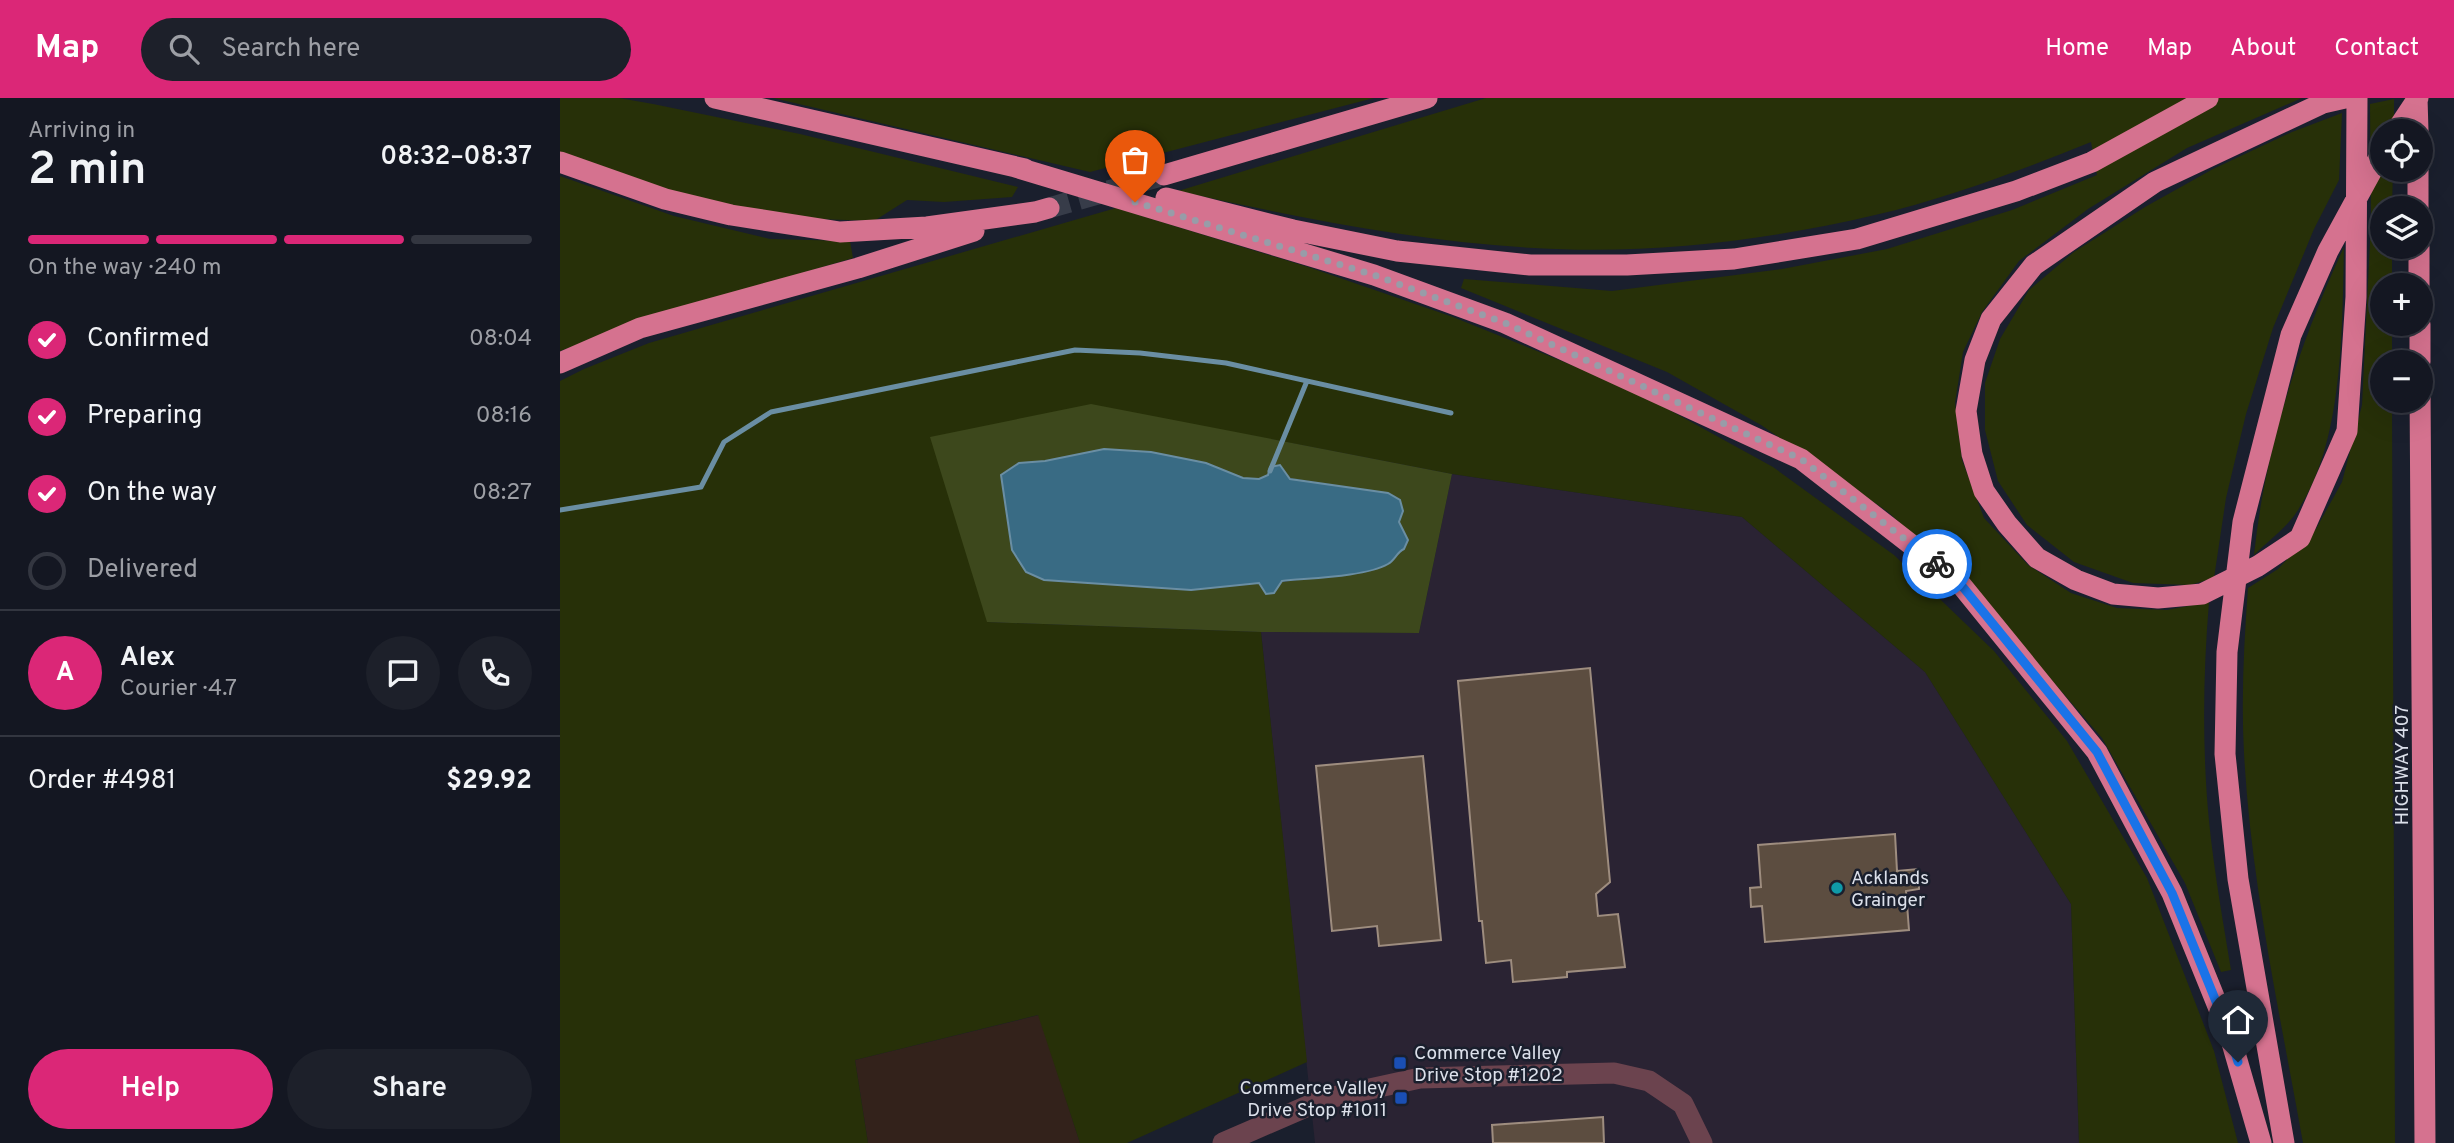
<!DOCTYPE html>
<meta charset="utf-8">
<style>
:root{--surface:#141722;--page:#1d202a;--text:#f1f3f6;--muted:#9d9fa5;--line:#333640;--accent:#db2777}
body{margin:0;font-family:Overpass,sans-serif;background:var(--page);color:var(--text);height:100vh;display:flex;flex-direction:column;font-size:26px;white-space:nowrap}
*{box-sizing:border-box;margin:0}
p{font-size:23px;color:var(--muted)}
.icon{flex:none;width:38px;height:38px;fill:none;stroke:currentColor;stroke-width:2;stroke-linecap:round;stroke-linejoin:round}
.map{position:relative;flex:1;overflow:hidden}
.details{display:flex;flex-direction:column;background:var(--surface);width:560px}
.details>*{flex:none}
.tools{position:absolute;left:1810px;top:21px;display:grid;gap:14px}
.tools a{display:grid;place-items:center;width:63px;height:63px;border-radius:50%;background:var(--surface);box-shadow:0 7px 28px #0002,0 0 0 2px var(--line);font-size:35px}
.pin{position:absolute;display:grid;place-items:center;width:60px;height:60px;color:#fff;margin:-72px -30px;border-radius:50% 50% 50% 0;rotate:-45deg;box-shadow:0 0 7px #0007}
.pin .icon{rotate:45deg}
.courier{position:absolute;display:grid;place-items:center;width:70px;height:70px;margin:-35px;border:5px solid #1a73e8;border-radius:50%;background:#fff;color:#222;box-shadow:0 2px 9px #0007}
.headline em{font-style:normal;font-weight:600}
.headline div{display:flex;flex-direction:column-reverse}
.headline{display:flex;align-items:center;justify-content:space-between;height:119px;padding:0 28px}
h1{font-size:46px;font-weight:600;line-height:52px}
.bar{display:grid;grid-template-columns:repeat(4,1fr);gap:10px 7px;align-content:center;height:84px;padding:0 28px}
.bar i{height:9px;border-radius:5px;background:var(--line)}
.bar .selected{background:var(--accent)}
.bar p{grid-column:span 4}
.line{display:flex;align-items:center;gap:18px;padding:0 28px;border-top:2px solid var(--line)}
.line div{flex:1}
.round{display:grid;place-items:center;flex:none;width:74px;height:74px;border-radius:37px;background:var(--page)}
ol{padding:0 28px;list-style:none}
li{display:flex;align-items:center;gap:21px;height:77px}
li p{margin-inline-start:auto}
li .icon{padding:7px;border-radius:50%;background:var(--accent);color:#fff;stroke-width:4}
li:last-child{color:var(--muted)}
li i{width:38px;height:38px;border:4px solid var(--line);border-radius:50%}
.button{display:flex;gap:14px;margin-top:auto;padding:14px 28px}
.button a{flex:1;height:80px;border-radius:42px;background:var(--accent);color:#fff;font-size:28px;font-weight:600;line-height:80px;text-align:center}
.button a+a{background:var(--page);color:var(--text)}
header{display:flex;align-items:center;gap:42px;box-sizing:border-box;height:98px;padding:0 35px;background:var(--accent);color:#fff}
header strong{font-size:33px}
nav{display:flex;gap:38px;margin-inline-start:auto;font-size:24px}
.search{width:490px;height:63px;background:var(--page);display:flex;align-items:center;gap:18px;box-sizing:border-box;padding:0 24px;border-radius:38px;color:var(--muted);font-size:26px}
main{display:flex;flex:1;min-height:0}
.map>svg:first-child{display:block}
.commercial{fill:#2a2333}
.industrial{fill:#33221b}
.green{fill:#273008}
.forest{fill:#3d481c;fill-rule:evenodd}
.water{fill:#396b84;stroke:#6a8ea3;stroke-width:2}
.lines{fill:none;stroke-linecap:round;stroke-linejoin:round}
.stream{stroke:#6a8ea3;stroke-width:5}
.building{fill:#5c4d40;stroke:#9e8d7f;stroke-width:2}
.highway-tunnel{stroke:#373c49;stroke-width:21;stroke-dasharray:21 10;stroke-linecap:butt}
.minor{stroke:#6b434e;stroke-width:21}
.highway{stroke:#d5728f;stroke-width:21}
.done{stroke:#989ca8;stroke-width:7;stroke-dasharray:0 12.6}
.route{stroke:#1a73e8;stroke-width:9}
.culture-dot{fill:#0f9aa8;stroke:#1a1f2d;stroke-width:2.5}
.transit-dot{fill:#1a4fb4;stroke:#1a1f2d;stroke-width:2.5}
.labels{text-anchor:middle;stroke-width:5;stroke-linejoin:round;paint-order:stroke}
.street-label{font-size:19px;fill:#dce0ea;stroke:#1a1f2d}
.poi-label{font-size:19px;fill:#dce0ea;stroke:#1a1f2d;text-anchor:start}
</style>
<header>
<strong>Map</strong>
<div class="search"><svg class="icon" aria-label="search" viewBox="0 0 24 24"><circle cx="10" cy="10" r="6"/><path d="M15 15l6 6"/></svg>Search here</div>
<nav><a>Home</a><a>Map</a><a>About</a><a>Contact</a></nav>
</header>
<main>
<section class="details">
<div class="headline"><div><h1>2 min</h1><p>Arriving in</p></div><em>08:32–08:37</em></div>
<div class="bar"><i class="selected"></i><i class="selected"></i><i class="selected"></i><i></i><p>On the way · 240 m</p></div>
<ol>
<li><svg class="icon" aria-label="check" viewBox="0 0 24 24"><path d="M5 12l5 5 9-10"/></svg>Confirmed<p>08:04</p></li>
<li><svg class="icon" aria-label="check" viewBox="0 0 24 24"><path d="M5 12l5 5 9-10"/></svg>Preparing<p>08:16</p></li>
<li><svg class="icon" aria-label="check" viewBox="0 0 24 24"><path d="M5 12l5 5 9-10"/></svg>On the way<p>08:27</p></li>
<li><i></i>Delivered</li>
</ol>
<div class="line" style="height:126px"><b class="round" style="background:var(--accent);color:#fff">A</b><div><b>Alex</b><p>Courier · 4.7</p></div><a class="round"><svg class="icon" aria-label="chat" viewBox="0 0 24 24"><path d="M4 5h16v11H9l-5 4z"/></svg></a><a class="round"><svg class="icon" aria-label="phone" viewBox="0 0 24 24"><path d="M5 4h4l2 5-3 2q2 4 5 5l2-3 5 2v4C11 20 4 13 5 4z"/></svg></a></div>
<div class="line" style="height:91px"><div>Order #4981</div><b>$29.92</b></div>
<div class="button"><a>Help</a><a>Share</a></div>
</section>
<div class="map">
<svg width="1894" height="1045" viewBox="0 0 1894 1045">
<rect width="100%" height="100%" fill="#1a1f2d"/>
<path class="commercial" d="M892,376L1182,419L1365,574L1511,806L1519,1045H755L701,534L859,535Z"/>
<path class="industrial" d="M479,917L520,1045H308L295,962Z"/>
<path class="green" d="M0,0H59L93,6L240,36L458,89L452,99L384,104L347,102L314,123L231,120L123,97L0,55Z
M213,0H814L530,74Z
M926,0H1742L1627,50L1528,111L1459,163L1422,214L1403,254L1395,305L1402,362L1424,420L1468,467L1511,495L1557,510L1607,512L1649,504C1643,576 1642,650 1649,723C1654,773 1663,823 1671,872L1661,874L1625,785L1542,640L1414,493L1328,414L1201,327L1107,274L901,190L904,181L1052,193L1222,171L1327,151L1452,112L1537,77L1531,44C1461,72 1389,100 1315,117C1206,143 1085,157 974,150C854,143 735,119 618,93Z
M1834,1V33H1822V72H1833L1832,110H1822V149H1832V187H1822V226H1832V264H1822V303H1832L1835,1045H1743C1720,916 1691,786 1684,655C1681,600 1684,545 1688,490L1718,471L1756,431L1782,384L1802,307L1811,123L1810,6Z
M1782,15L1779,82L1754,131L1713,230L1686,316L1666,400L1654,480L1630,487L1573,485L1514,464L1467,427L1438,383L1425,332V285L1440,241L1469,192L1514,154L1585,109L1653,71L1732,34Z
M0,78L114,118L210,141L290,143L293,160L106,215L0,253Z
M556,110L748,169L893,219L1073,292L1213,369L1334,457L1434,553L1507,643L1587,780L1654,953L1678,1045H1519L1511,806L1365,574L1182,419L892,376L689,337L427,524L701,534L747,964L567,1045H520L478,917L295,962L308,1045H0V283L24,271L89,245Z
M1784,149C1782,231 1784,346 1736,415C1725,431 1707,444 1694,457C1705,351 1739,246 1784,149Z"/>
<path class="forest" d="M531,306L892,376L859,535L701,534L427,524L370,339ZM485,363L646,365L683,380L699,381L708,377L828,395L840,401L843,413L839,424V453L828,466L800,474L722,484L713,496H706L699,485L631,492L459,365Z"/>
<path class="water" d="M544,351L591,354L646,365L683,380L699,381L708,377L710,369L720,367L730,381L828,395L840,402L843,413L839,424L848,442L844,451C837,454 835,462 828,466C805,479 749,480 722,483L714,495L706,496L699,485L631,492L484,482L466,474L452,452L441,377L459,365L485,363Z"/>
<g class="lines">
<path class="stream" d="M710,373L747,283
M0,412L141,389L164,344L211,314L515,252L580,255L666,265L891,315"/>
</g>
<path class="building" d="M1030,570L1050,784L1036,796L1038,818L1058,816L1065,869L1007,874V879L953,884L951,862L926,865L922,823H919L898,583Z
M863,658L881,842L819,848L817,828L772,833L756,668Z
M1335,736L1337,773L1358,771L1359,791L1346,793L1349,832L1205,844L1202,808L1191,809L1190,790L1201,789L1198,747Z
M1043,1019L1044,1045H933L932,1027Z"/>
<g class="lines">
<path class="highway-tunnel" d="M489,110L604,77"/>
<path class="minor" d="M663,1045L764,1001L860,980L1054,975L1089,983L1123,1006L1142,1045"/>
<path class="highway" d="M155,0L465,71
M1785,0L1763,5L1595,84L1474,167L1431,221L1415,262L1406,313L1412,356L1424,393L1447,426L1477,460L1516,482L1553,496L1598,500L1642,496L1698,468L1740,440L1787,333L1796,199L1797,0
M1857,0L1858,33
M1836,33L1858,0
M0,64L105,101L171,117L280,134L367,129L475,114L489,110
M452,68L814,177L945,225L1241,361L1398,483L1537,654L1612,795L1670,938L1701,1045
M1858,72V110
M604,77L867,0
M606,100L733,132L837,153L970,167H1067L1174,161L1297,141L1456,93L1532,64L1648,0
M1859,149V187
M1860,226V264
M0,265L80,230L298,170L414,133
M1860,289L1865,1045
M1724,1045L1678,781L1665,656L1667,554L1683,424L1731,237L1768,153L1822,54"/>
</g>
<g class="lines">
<path class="done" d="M575,104L814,177L945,225L1241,361L1377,466"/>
<path class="route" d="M1377,466L1398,483L1537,654L1612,795L1670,938L1678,964"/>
</g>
<circle class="culture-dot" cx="1277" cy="790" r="7"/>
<g class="transit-dot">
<rect x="833" y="958" width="14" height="14" rx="3.5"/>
<rect x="834" y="993" width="14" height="14" rx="3.5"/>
</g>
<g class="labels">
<g class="street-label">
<text transform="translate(1841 667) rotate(-90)" y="7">HIGHWAY 407</text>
</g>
<g class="poi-label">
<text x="1291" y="786">Acklands<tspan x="1291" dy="22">Grainger</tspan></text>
<text x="854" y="961">Commerce Valley<tspan x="854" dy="22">Drive Stop #1202</tspan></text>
<text x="827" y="996" text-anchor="end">Commerce Valley<tspan x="827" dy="22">Drive Stop #1011</tspan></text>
</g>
</g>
</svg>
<div class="tools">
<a><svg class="icon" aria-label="locate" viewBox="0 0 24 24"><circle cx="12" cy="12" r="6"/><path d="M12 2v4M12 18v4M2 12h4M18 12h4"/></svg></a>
<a><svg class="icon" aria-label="layers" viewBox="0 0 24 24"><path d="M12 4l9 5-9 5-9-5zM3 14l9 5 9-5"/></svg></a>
<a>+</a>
<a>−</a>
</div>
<div class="pin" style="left:575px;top:104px;background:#ea580c"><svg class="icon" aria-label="bag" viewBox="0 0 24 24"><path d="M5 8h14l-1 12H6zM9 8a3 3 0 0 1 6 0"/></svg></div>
<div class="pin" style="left:1678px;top:964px;background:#1f2937"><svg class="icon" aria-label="home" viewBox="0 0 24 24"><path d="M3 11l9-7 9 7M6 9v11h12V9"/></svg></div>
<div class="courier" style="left:1377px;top:466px"><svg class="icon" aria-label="bike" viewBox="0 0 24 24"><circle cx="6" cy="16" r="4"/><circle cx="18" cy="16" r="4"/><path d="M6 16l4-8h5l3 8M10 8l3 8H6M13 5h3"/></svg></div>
</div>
</main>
